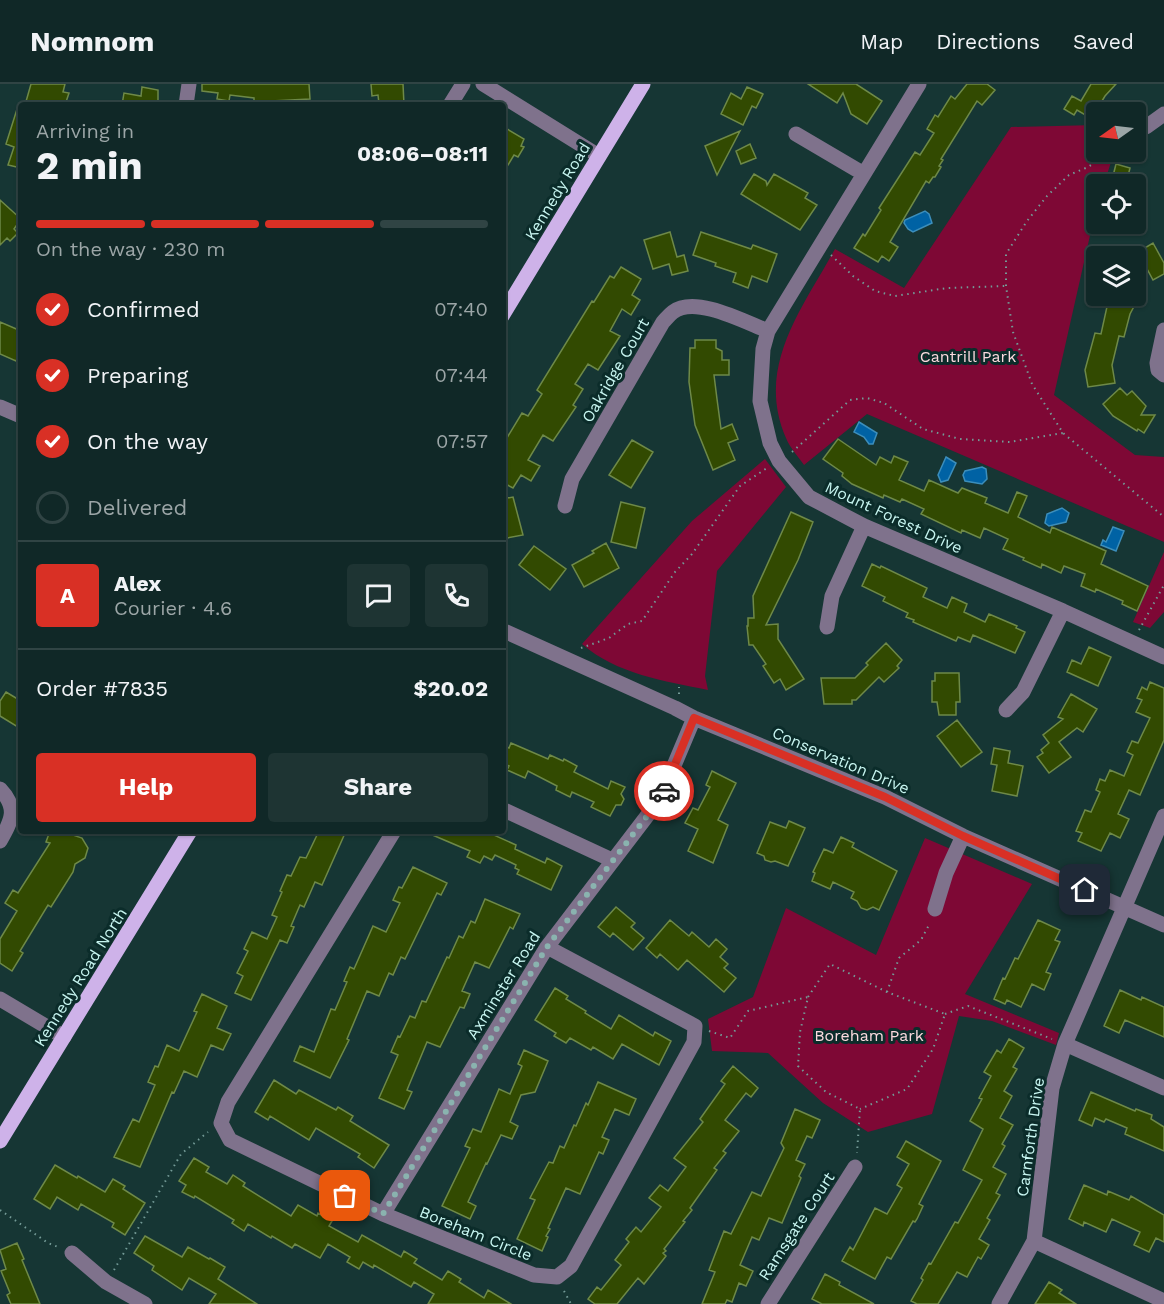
<!DOCTYPE html>
<meta charset="utf-8">
<style>
:root{--surface:#102827;--page:#1e3433;--text:#f1f3f6;--muted:#9ca6a7;--line:#304444;--accent:#d93025}
body{margin:0;font-family:"Work Sans",sans-serif;background:var(--page);color:var(--text);height:100vh;display:flex;flex-direction:column;font-size:22px;white-space:nowrap}
*{box-sizing:border-box;margin:0}
p{font-size:20px;color:var(--muted)}
.icon{flex:none;width:33px;height:33px;fill:none;stroke:currentColor;stroke-width:2;stroke-linecap:round;stroke-linejoin:round}
.map{position:relative;flex:1;overflow:hidden}
.panel{position:absolute;left:18px;top:18px;width:488px;height:732px;display:flex;flex-direction:column;background:var(--surface);border-radius:6px;box-shadow:0 2px 4px #0004,0 0 0 2px var(--line)}
.panel>*{flex:none}
.needle{width:39px;rotate:256deg}
.buttons{position:absolute;left:1086px;top:18px;display:grid;gap:12px}
.buttons a{display:grid;place-items:center;width:60px;height:60px;border-radius:6px;background:var(--surface);box-shadow:0 2px 4px #0004,0 0 0 2px var(--line);font-size:30px}
.pin{position:absolute;display:grid;place-items:center;width:51px;height:51px;color:#fff;margin:-26px;border-radius:12px;box-shadow:0 3px 9px #0006}
.courier{position:absolute;display:grid;place-items:center;width:60px;height:60px;margin:-30px;border:4px solid #d93025;border-radius:50%;background:#fff;color:#222;box-shadow:0 2px 8px #0007}
.headline em{font-style:normal;font-weight:700}
.headline div{display:flex;flex-direction:column-reverse}
.headline{display:flex;align-items:center;justify-content:space-between;height:102px;padding:0 18px}
h1{font-size:39px;font-weight:700;line-height:45px}
.bar{display:grid;grid-template-columns:repeat(4,1fr);gap:9px 6px;align-content:center;height:72px;padding:0 18px}
.bar i{height:8px;border-radius:4px;background:var(--line)}
.bar .current{background:var(--accent)}
.bar p{grid-column:span 4}
.line{display:flex;align-items:center;gap:15px;padding:0 18px;border-top:2px solid var(--line)}
.line div{flex:1}
.round{display:grid;place-items:center;flex:none;width:63px;height:63px;border-radius:6px;background:var(--page)}
ol{padding:0 18px;list-style:none}
li{display:flex;align-items:center;gap:18px;height:66px}
li p{margin-inline-start:auto}
li .icon{padding:6px;border-radius:50%;background:var(--accent);color:#fff;stroke-width:4}
li:last-child{color:var(--muted)}
li i{width:33px;height:33px;border:3px solid var(--line);border-radius:50%}
.action{display:flex;gap:12px;margin-top:auto;padding:12px 18px}
.action a{flex:1;height:69px;border-radius:6px;background:var(--accent);color:#fff;font-size:24px;font-weight:700;line-height:69px;text-align:center}
.action a+a{background:var(--page);color:var(--text)}
header{display:flex;align-items:center;gap:36px;box-sizing:border-box;height:84px;padding:0 30px;background:var(--surface);border-bottom:2px solid var(--line)}
header strong{font-size:28px}
nav{display:flex;gap:33px;margin-inline-start:auto;font-size:21px}
.map>svg:first-child{display:block}
.green{fill:#7e0835}
.water{fill:#0062a4;stroke:#3c8ebb;stroke-width:1.5}
.building{fill:#324a01;stroke:#6e8948;stroke-width:1.5}
.lines{fill:none;stroke-linecap:round;stroke-linejoin:round}
.path{stroke:#749b97;stroke-width:2;stroke-dasharray:1.5 4.5;stroke-linecap:butt}
.minor{stroke:#7f728c;stroke-width:15}
.major{stroke:#ceb2e9;stroke-width:15}
.done{stroke:#8ab3af;stroke-width:6;stroke-dasharray:0 10.8}
.route{stroke:#d93025;stroke-width:8}
.labels{text-anchor:middle;stroke-width:6;stroke-linejoin:round;paint-order:stroke}
.street-label{font-size:16px;fill:#c8f6f1;stroke:#0b2c2a}
.park-label{font-size:16px;fill:#fcdadf;stroke:#0b2c2a}
</style>
<header>
<strong>Nomnom</strong>
<nav><a>Map</a><a>Directions</a><a>Saved</a></nav>
</header>
<div class="map">
<svg width="1164" height="1220" viewBox="0 0 1164 1220">
<rect width="100%" height="100%" fill="#163634"/>
<path class="green" d="M1096,41V68H1120L1112,75L1104,100H1096V125L1054,311L1135,371L1164,373V458L867,330L804,381C798,372 790,364 786,354C755,283 802,225 835,165L904,204L1011,43Z
M765,375L786,403L717,487L705,592L708,606C665,597 616,590 582,560L692,437Z
M1164,468V528L1150,544L1133,538Z
M925,754L1032,800L965,910L1059,949L1056,961L992,937L959,932L932,1030L868,1048L823,1019L768,969L712,967L708,935L753,913L786,824L876,871Z"/>
<path class="water" d="M925,127L929,130L932,139L913,148L908,145L904,139L905,136Z
M859,338L877,349L873,360H869L864,353L854,348Z
M946,373L956,379L948,396L941,398L938,391Z
M982,383L986,385L987,395L982,400L965,397L963,391L965,387Z
M1062,424L1069,429L1066,438L1049,442L1045,439L1047,430Z
M1113,443L1124,447L1116,467L1101,461L1103,456L1106,458Z"/>
<path class="building" d="M31,0H65L63,8L69,9L65,21H25Z
M202,0H309L310,15L271,17L269,21H262L259,17H254V14L230,11L229,17L217,15L218,9L202,7Z
M371,0H403L404,21L379,20L378,11L372,12Z
M808,0H856L882,17L867,40L851,30L843,9L837,19Z
M967,0H987L995,6L982,21L977,17L941,75L943,76L939,82L941,83L935,93H933L929,99L926,97L890,158L898,163L889,177L882,172L878,178L854,164L863,150L865,152L881,126L879,124L915,68L920,71L934,49L927,45L935,31L938,33L951,12L955,15Z
M1091,0H1116L1105,12L1096,27L1090,26L1087,32L1077,26L1074,31L1064,25L1072,12L1081,17Z
M142,3L158,6V21H122L124,9L141,12Z
M747,3L763,10L756,24L752,22L743,41L721,30L731,9L741,15Z
M18,22H21V84L8,81L14,63L6,60Z
M502,42L524,55L521,62L524,63L518,73L514,71L502,91Z
M740,47L717,91L705,62Z
M750,60L756,74L741,80L736,67Z
M1116,80L1130,84L1126,100L1112,96Z
M754,90L766,97L767,101L774,90L808,109L805,114L817,121L800,146L741,110Z
M0,116L21,135L14,145L18,149L10,157L7,154L0,161Z
M670,148L677,173L684,171L688,187L672,191L669,180L653,185L644,156Z
M701,148L751,165L753,161L777,170L767,198L752,192L748,204L733,198L736,189L715,182L716,179L693,171Z
M1153,159L1164,179V190L1153,196L1138,168Z
M621,183L641,195L632,211L640,216L631,231L622,225L610,247L620,252L598,286L588,280L575,300L583,305L573,321L576,323L553,357L543,351L528,376L540,382L531,397L521,391L513,404L502,398V362L522,329L528,332L542,310L537,306L592,217L594,218L610,192L614,194Z
M1112,212H1131L1138,215L1130,230L1124,253L1119,252L1112,281L1115,299L1088,303L1085,286L1095,249L1101,250L1108,218Z
M0,238L21,247L17,258L21,260V265L16,277L0,270Z
M695,256H716V264L722,267V276H729V291H714L717,315L721,345L732,340L738,355L728,359L735,376L713,386L695,341L689,298L690,264H695Z
M1120,304L1127,311L1132,307L1146,322L1141,331H1155L1144,349L1138,345L1137,347L1113,332L1103,320Z
M838,355L876,381L880,373L891,379L894,372L908,378L899,396L924,407L929,396L958,409L962,404L987,414L985,419L1008,429L1017,408L1027,412L1018,433L1050,449L1052,443L1106,467L1101,480L1148,502L1137,527L1122,520L1123,517L1096,505L1095,508L1081,502L1085,490L1064,482L1061,489L1042,480L1041,484L1023,476L1024,474L1003,465L1008,455L984,444L980,454L962,446L961,449L921,430L924,425L902,415L900,418L884,411L883,414L852,400L842,392L843,389L823,375Z
M632,356L653,368L631,404L609,391Z
M513,413L523,451L502,455V415Z
M621,418L645,424L636,464L611,458Z
M791,428L813,438L798,476L766,541L778,540V555L804,595L786,606L780,595L774,599L763,582L766,580L753,561H749L747,542H748V534H754L753,512Z
M606,459L619,484L584,503L572,481L594,469L592,467Z
M534,462L566,485L550,506L519,481Z
M872,480L880,484L881,482L927,504L923,513L947,524L952,513L967,520L964,528L985,538L989,530L1017,542L1016,544L1025,548L1015,569L973,551L970,558L958,553L956,557L913,538L914,536L906,533L908,529L883,517L885,513L862,502Z
M886,559L902,576L897,582L899,584L884,598L879,593L856,616H852V620H824L821,594H855L868,581L866,579Z
M1089,563L1111,573L1098,602L1067,588L1072,576L1081,580Z
M935,589H959L960,618H956V631H939L937,618H932V597H935Z
M1150,598L1164,604V656L1140,711L1129,706L1118,730L1129,735L1120,754L1110,749L1101,767L1078,757L1082,749L1076,747L1085,726L1091,728L1100,708L1096,706L1100,695L1105,697L1110,686L1124,692L1133,671L1127,668L1132,657L1138,659L1150,634L1136,628L1142,616L1137,614L1142,603L1147,606Z
M6,608L21,617V645L0,632V617Z
M1071,610L1097,625L1083,648L1077,644L1059,658L1071,673L1049,689L1037,673L1043,669L1041,666L1049,659L1043,651L1063,635L1058,633Z
M957,636L982,668L961,683L937,652Z
M511,659L548,675L550,671L563,677L564,675L577,682L574,688L608,705L611,697L625,703L621,710L624,715L621,721H616L610,732L591,723L594,718L572,708L570,713L556,706L557,702L528,687L525,694L507,686L509,682L502,679V661L509,664Z
M994,664L1010,667L1008,679L1023,682L1017,712L992,707L997,681L991,680Z
M712,687L736,699L718,736L728,741L713,779L688,767L698,745L685,739L693,724L698,726L710,703L706,701Z
M789,737L805,744L788,782L775,777L771,778L765,776L764,772L757,769L770,738L786,744Z
M50,747H61L82,754L88,764L85,774L75,780L73,788L51,823L48,821L20,867L23,869L12,887L0,879V855L17,827L5,819L13,806L18,809L50,759L46,758Z
M319,747H346L322,801L315,798L304,823L300,821L291,842L294,843L287,859L280,856L251,916L235,909L243,892L237,889L248,867L244,865L252,848L267,855L277,833L272,831L282,808L280,807L287,791L291,792L300,773L306,774Z
M423,747H485L516,761L515,765L545,779L547,774L562,782L551,806L517,790L519,786L515,784L516,781L495,771L492,776L484,772L480,779L467,773L470,767Z
M841,753L854,759L852,763L897,787L879,826L873,823L867,826L861,824L857,817L851,814L854,808L833,798L830,805L812,797L815,789L813,788L824,765L833,769Z
M413,783L447,799L441,811L437,809L405,875L401,873L393,891L389,889L379,912L367,907L347,955L349,956L330,994L294,977L300,962L314,968L331,925L335,926L347,898L344,897L350,883L354,885L373,842L386,848L400,819L393,816L399,803L402,804Z
M485,815L520,830L513,845L510,843L489,884L475,878L462,907L470,910L464,924L460,923L440,963L427,958L407,1006L412,1008L404,1025L379,1014L398,971L391,968L398,952L400,953L410,932L415,934L422,917L426,918L447,873L449,874L459,852L463,854L471,837L475,839Z
M616,823L635,839L631,843L644,854L633,866L613,849L610,853L598,843Z
M670,836L689,852L692,848L709,863L716,855L727,865L720,873L728,880L724,884L736,894L724,908L687,876L678,886L660,870L657,874L646,864Z
M1038,836L1060,846L1055,856L1060,858L1046,888L1051,890L1044,906L1032,900L1021,923L1007,916L1005,920L994,915L1003,894L1005,895L1015,874L1018,875Z
M555,904L568,912L566,915L586,927L585,929L611,945L619,931L653,952L655,948L671,957L659,981L622,960L613,975L593,963L591,966L570,954L566,959L554,952L556,949L535,936Z
M1120,906L1141,916L1142,913L1164,923V953L1125,936L1119,949L1104,942Z
M202,910L227,922L217,944L231,950L223,966L211,961L197,993L184,987L174,1009L172,1008L140,1083L114,1073L133,1035L139,1038L155,1001L148,998L155,982L158,983L167,961L179,967L197,928L194,927Z
M1009,955L1024,964L1013,983L1017,985L1004,1007L1012,1012L1000,1034L1013,1041L1002,1060L1005,1062L993,1083L1006,1090L996,1109L1000,1111L987,1134L990,1136L979,1155L989,1161L981,1175L978,1173L967,1193L957,1188L938,1220H917L911,1217L923,1196L921,1194L929,1179L931,1180L955,1138L958,1139L982,1096L963,1086L983,1045L970,1037L982,1015L979,1014L991,992L984,988L997,966L1001,969Z
M524,966L548,977L535,1008L521,1011L510,1038L518,1042L512,1055L501,1051L487,1080L486,1079L468,1118L476,1122L470,1135L442,1122L470,1064L465,1062L473,1045L481,1048L499,1005L510,1010L522,982L518,980Z
M733,982L758,1004L751,1013L746,1009L725,1036L739,1047L723,1067L726,1069L714,1084L717,1086L690,1124L692,1126L683,1137L685,1138L664,1165L666,1167L663,1169L666,1172L644,1200L638,1194L617,1220H595L588,1215L597,1203L601,1206L621,1181L615,1176L629,1158L626,1155L636,1143L641,1148L661,1123L649,1114L660,1101L668,1107L686,1083L674,1074L703,1038L700,1035L725,1000L721,997Z
M274,996L296,1010L299,1006L336,1026L338,1023L353,1032L350,1037L389,1061L374,1084L358,1073L360,1070L316,1044L309,1056L270,1032L268,1036L255,1028Z
M598,998L636,1015L629,1031L615,1025L602,1053L609,1056L603,1070L599,1068L580,1110L566,1104L548,1144L550,1145L546,1152L548,1153L542,1167L517,1155L535,1116L530,1114L549,1078L553,1079L560,1062L564,1064L574,1041L576,1042L586,1019L588,1021Z
M1091,1008L1135,1027L1136,1025L1152,1031L1151,1035L1164,1043V1067L1125,1050L1127,1044L1106,1035L1104,1038L1095,1034L1092,1042L1079,1036Z
M795,1025L820,1036L812,1054L807,1052L796,1076L805,1080L799,1092L801,1094L782,1139L769,1134L759,1156L752,1153L740,1181L753,1187L746,1202L739,1199L732,1218L727,1216L725,1220H702L715,1188L709,1186L724,1147L731,1150L752,1108L761,1112L784,1064L781,1059Z
M906,1057L941,1077L919,1120L923,1122L917,1135L915,1138L913,1137L891,1175L887,1173L875,1195L842,1177L850,1163L853,1166L875,1124L887,1130L902,1104L897,1101L909,1080L897,1073Z
M194,1074L209,1083L206,1088L227,1100L233,1091L245,1099L243,1102L291,1132L298,1121L317,1132L318,1129L332,1137L329,1142L358,1158L362,1151L401,1173L404,1167L417,1175L414,1179L442,1196L448,1187L461,1195L459,1198L484,1214L488,1206L511,1220H428L434,1210L414,1198L411,1203L374,1181L373,1184L363,1178L359,1185L347,1178L350,1173L328,1160L320,1174L295,1160L292,1164L272,1152L271,1154L248,1140L244,1147L232,1139L234,1136L195,1112L194,1114L182,1108L186,1101L179,1097Z
M55,1081L77,1094L78,1092L105,1108L113,1095L125,1102L123,1105L145,1119L125,1151L112,1143L114,1139L81,1120L78,1126L57,1113L50,1125L34,1115Z
M1084,1101L1107,1111L1108,1107L1129,1116L1131,1112L1164,1131V1158L1156,1154L1149,1168L1134,1161L1140,1148L1112,1135L1106,1148L1084,1138L1083,1142L1069,1135Z
M145,1152L182,1173L188,1163L209,1175L210,1174L225,1183L218,1195L257,1220H209L216,1210L189,1194L182,1206L152,1186L154,1182L134,1169Z
M17,1159L24,1175L22,1176L40,1220H11L7,1211L10,1209L1,1187L6,1185L0,1166Z
M825,1190L840,1198L839,1201L874,1220H822L812,1215Z
M1049,1198L1062,1206L1059,1209L1076,1220H1035Z"/>
<g class="lines">
<path class="path" d="M1111,68L1088,83L1069,91L1047,112L1027,137L1006,170V202L1013,248L1032,300L1063,349L1164,433
M831,171L853,192L875,207L895,212L947,204L1006,202
M792,368L850,316L867,314L884,319L923,345L960,355L1010,358L1063,349
M1139,546L1164,501
M581,564L609,554L628,540L642,537L675,488L692,470L740,402L767,384
M679,610V603
M887,908L899,874L921,856L930,839
M808,913L830,880L887,908L945,930L933,965L907,1005L860,1025
M945,930L968,922L1052,955
M709,947L730,954L748,927L808,913L800,948L798,982L826,1008L860,1025L857,1069
M0,1126L48,1159L58,1163
M114,1186L181,1070L208,1048
M564,1207L571,1220"/>
<path class="minor" d="M483,0L599,72
M919,0L768,247L763,265L760,317L770,359L779,377L809,413L864,442L1063,527L1164,573
M186,21L189,0
M450,21L463,0
M1146,43L1164,30
M796,50L864,90
M1164,246L1157,279L1158,286L1164,291
M0,323L21,332
M565,422L572,395L663,238C666,235 669,231 673,228C695,211 745,238 768,247
M827,543L832,512L864,442
M502,546L675,624L694,634L885,713L963,752L1164,841
M1006,626L1023,608L1063,527
M0,705C18,724 12,736 0,757
M502,725L612,776
M394,747L228,1018L221,1039L230,1056L383,1130L534,1191L557,1193L571,1182L694,958L695,942L547,863
M935,825L946,789L963,752
M0,915L64,953
M1065,960L1164,1004
M383,1130L547,863L660,715L694,634
M1034,1157L1164,1217
M72,1169L106,1198L145,1220
M768,1220L855,1083
M999,1220L1034,1157L1052,1004L1065,960L1164,732"/>
<path class="major" d="M502,232L643,0
M0,1057L190,747"/>
</g>
<g class="lines">
<path class="done" d="M345,1112L383,1130L547,863L660,715L664,707"/>
<path class="route" d="M664,707L694,634L885,713L963,752L1085,806"/>
</g>
<g class="labels">
<g class="street-label">
<text transform="translate(557 107) rotate(-59)" y="6">Kennedy Road</text>
<text transform="translate(615 286) rotate(-60)" y="6">Oakridge Court</text>
<text transform="translate(894 433) rotate(25)" y="6">Mount Forest Drive</text>
<text transform="translate(841 676) rotate(23)" y="6">Conservation Drive</text>
<text transform="translate(80 893) rotate(-58)" y="6">Kennedy Road North</text>
<text transform="translate(503 901) rotate(-58)" y="6">Axminster Road</text>
<text transform="translate(1030 1053) rotate(-82)" y="6">Carnforth Drive</text>
<text transform="translate(796 1142) rotate(-57)" y="6">Ramsgate Court</text>
<text transform="translate(476 1149) rotate(22)" y="6">Boreham Circle</text>
</g>
<g class="park-label">
<text x="968" y="278">Cantrill Park</text>
<text x="869" y="957">Boreham Park</text>
</g>
</g>
</svg>
<div class="buttons">
<a><svg class="needle" viewBox="-14 -14 28 28"><path d="M0-13l5 13h-10z" fill="#e53935"/><path d="M0 13l5-13h-10z" fill="#9ca6a7"/></svg></a>
<a><svg class="icon" aria-label="locate" viewBox="0 0 24 24"><circle cx="12" cy="12" r="6"/><path d="M12 2v4M12 18v4M2 12h4M18 12h4"/></svg></a>
<a><svg class="icon" aria-label="layers" viewBox="0 0 24 24"><path d="M12 4l9 5-9 5-9-5zM3 14l9 5 9-5"/></svg></a>
</div>
<div class="pin" style="left:345px;top:1112px;background:#ea580c"><svg class="icon" aria-label="bag" viewBox="0 0 24 24"><path d="M5 8h14l-1 12H6zM9 8a3 3 0 0 1 6 0"/></svg></div>
<div class="pin" style="left:1085px;top:806px;background:#1f2937"><svg class="icon" aria-label="home" viewBox="0 0 24 24"><path d="M3 11l9-7 9 7M6 9v11h12V9"/></svg></div>
<div class="courier" style="left:664px;top:707px"><svg class="icon" aria-label="car" viewBox="0 0 24 24"><path d="M5 17H2v-5l4-1 3-4h7l3 4 3 1v5h-3M9 17h6M6 11h13"/><circle cx="7" cy="17" r="2"/><circle cx="17" cy="17" r="2"/></svg></div>
<section class="panel">
<div class="headline"><div><h1>2 min</h1><p>Arriving in</p></div><em>08:06–08:11</em></div>
<div class="bar"><i class="current"></i><i class="current"></i><i class="current"></i><i></i><p>On the way · 230 m</p></div>
<ol>
<li><svg class="icon" aria-label="check" viewBox="0 0 24 24"><path d="M5 12l5 5 9-10"/></svg>Confirmed<p>07:40</p></li>
<li><svg class="icon" aria-label="check" viewBox="0 0 24 24"><path d="M5 12l5 5 9-10"/></svg>Preparing<p>07:44</p></li>
<li><svg class="icon" aria-label="check" viewBox="0 0 24 24"><path d="M5 12l5 5 9-10"/></svg>On the way<p>07:57</p></li>
<li><i></i>Delivered</li>
</ol>
<div class="line" style="height:108px"><b class="round" style="background:var(--accent);color:#fff">A</b><div><b>Alex</b><p>Courier · 4.6</p></div><a class="round"><svg class="icon" aria-label="chat" viewBox="0 0 24 24"><path d="M4 5h16v11H9l-5 4z"/></svg></a><a class="round"><svg class="icon" aria-label="phone" viewBox="0 0 24 24"><path d="M5 4h4l2 5-3 2q2 4 5 5l2-3 5 2v4C11 20 4 13 5 4z"/></svg></a></div>
<div class="line" style="height:78px"><div>Order #7835</div><b>$20.02</b></div>
<div class="action"><a>Help</a><a>Share</a></div>
</section>
</div>
